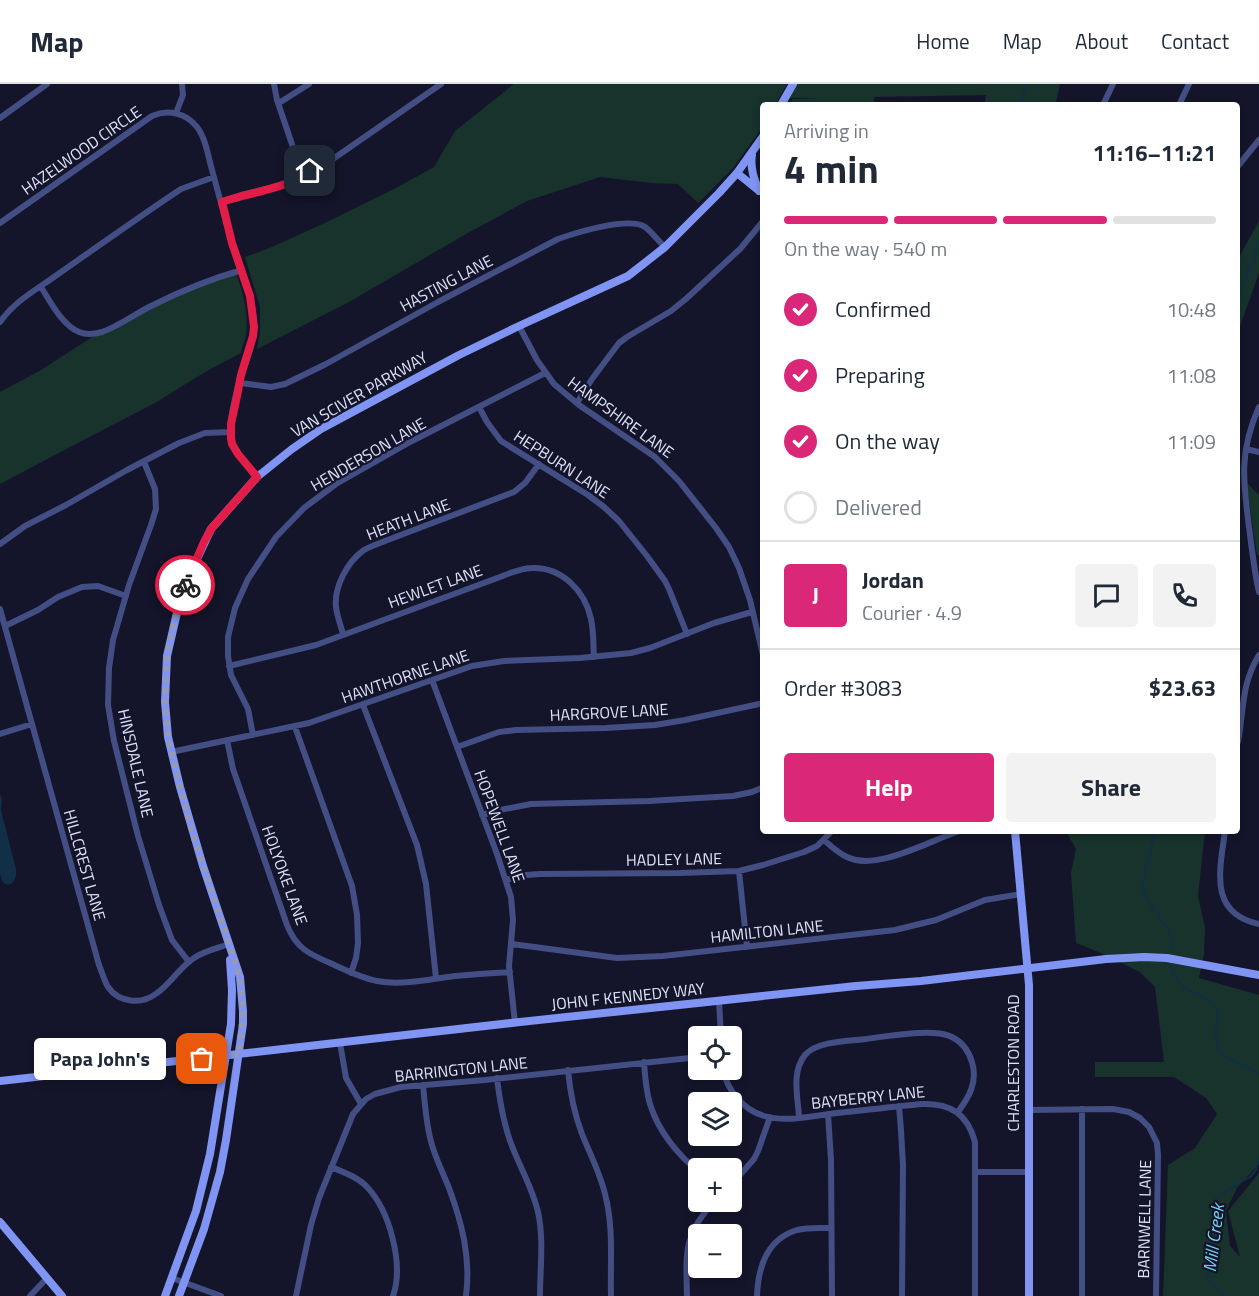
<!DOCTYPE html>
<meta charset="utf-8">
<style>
:root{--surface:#fff;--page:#f2f2f3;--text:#1f2937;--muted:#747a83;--line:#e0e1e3;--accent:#db2777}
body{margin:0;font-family:"Titillium Web",sans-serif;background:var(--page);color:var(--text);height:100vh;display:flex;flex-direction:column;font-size:22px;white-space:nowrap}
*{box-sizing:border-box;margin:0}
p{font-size:20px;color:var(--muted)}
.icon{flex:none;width:33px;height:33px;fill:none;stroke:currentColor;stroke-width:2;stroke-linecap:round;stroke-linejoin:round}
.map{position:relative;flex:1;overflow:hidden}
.panel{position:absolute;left:760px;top:18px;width:480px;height:732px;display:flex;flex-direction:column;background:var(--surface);border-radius:6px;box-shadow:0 3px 9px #0003}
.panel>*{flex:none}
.buttons{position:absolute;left:688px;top:942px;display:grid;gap:12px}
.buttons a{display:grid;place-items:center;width:54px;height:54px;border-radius:6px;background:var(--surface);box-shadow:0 3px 9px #0003;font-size:30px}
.pin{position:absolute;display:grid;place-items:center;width:51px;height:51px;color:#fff;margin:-26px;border-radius:12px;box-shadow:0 3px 9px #0006}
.courier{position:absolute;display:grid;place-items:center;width:60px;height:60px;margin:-30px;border:4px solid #e11d48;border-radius:50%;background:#fff;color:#222;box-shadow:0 2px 8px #0007}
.bubble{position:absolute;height:42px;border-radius:6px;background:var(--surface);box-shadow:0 3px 9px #0003;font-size:20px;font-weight:700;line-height:42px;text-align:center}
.head em{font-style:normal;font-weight:700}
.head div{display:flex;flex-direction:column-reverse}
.head{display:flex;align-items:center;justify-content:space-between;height:102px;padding:0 24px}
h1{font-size:39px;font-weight:700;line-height:45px}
.bar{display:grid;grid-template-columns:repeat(4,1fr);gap:9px 6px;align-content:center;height:72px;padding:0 24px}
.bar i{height:8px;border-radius:4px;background:var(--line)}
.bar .on{background:var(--accent)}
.bar p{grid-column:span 4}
.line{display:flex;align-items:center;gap:15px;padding:0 24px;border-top:2px solid var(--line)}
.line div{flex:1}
.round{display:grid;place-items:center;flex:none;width:63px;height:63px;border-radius:6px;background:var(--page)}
ol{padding:0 24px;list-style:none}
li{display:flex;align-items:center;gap:18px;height:66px}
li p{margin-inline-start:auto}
li .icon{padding:6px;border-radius:50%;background:var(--accent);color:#fff;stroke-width:4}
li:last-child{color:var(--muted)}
li i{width:33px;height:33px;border:3px solid var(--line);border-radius:50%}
.cta{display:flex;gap:12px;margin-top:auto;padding:12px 24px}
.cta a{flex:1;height:69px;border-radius:6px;background:var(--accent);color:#fff;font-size:24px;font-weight:700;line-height:69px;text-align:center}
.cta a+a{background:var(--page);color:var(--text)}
header{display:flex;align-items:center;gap:36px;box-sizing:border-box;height:84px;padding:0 30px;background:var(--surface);border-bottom:2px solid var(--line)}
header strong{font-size:28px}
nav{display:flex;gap:33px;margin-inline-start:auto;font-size:21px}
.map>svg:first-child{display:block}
.green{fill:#17332c}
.water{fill:#112f46}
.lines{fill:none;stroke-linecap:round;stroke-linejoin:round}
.stream{stroke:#112f46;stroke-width:2}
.street{stroke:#434f84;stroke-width:6}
.secondary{stroke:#8095f3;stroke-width:8}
.done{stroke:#989ab2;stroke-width:6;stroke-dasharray:0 10.8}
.route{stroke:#e11d48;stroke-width:8}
.labels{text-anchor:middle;stroke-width:4.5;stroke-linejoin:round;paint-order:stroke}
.street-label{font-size:16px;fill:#dfe2fc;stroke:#14152a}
.water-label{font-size:18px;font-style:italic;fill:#77d3f2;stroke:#14152a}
</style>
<header>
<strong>Map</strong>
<nav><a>Home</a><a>Map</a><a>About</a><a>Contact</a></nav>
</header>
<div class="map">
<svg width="1259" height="1212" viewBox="0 0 1259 1212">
<rect width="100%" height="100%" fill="#14152a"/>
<path class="green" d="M514,0H787L775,21H764L763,41L762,44L733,84L698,119L678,100L651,99L600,93L527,117L466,150L349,218L257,265L260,248V223L245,173L272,163L329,137L396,104L434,83L455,47Z
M796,0H1060L1058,10L1055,21H984L986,11L874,13V21H789L792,15L821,14H785Z
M1259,137V189L1238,248V175Z
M236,189C243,208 249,230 246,251C245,257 242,263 241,269L205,288L155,319L72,362L0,400V308L41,286L103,246L178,209Z
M1246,398L1259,411V472L1257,470Z
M1066,747H1205L1198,812L1205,844L1204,870L1199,894L1259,911V1080L1237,1104L1226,1127L1230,1162L1240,1173L1228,1127L1259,1089V1212H1163L1168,1081L1195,1064L1217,1030L1206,1014L1174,993H1095V978H1164L1155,903L1140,888L1101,869L1076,859L1071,789L1076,765Z"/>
<path class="water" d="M0,710L2,715L1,726L16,785C17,792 15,798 9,801C2,800 1,795 0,789Z"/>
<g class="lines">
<path class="stream" d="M1020,21L1027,0
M1238,213L1254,175L1259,157
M1155,747L1142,804C1147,823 1163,835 1172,852L1173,858L1172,867
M1171,883C1172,888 1174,891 1177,895C1189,913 1203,907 1214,921C1221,929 1217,934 1216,943C1215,949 1216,960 1219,966C1226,977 1249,981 1259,990
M1225,1212C1218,1203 1209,1200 1207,1188L1216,1115L1220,1110L1250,1093L1256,1086L1259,1073"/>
<path class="street" d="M274,0L277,16L298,78L302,85L308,89
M279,19L309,0
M1103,21L1113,0
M1179,21L1189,0
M176,29L183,11L182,0
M0,34L47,0
M1238,82L1259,56
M222,118L241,111L282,101L294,96L310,87L320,84L441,0
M0,139L152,32C168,25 186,29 197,43C206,55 208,72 212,86C218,108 224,130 230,152C238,183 255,212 254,245C254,258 248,272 244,284C238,300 229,335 230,351C232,368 247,381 257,393
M41,203C50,217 62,241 79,248C86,251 95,250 102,248C119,242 135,230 151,222C181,207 210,195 242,186
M0,238C14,218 34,207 54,193C91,167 128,141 166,115L181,105L214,93
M519,242L537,276L554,300L579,321L655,373L679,397L716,444L729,463L739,484L750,516L764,575
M240,299L271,303L285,300L326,280L438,218L558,155C575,149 629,132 645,143C652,148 658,157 665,163
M577,319L592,295L619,259L627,253L671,227L687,214L740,165L764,136
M479,323L487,338L501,357L588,411L604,423L619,437L647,472L665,497L669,505L687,550
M1259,323C1239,367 1243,397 1249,443C1252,465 1254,487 1259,508
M1246,365L1259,368
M144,378L155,405L156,425L151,441L129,501L113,556L109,584L108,621L114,657L138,752L159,821L172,856L189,878
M0,460L25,442L66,421L127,386L179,359L205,349L230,348
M0,525L99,881C102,888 104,896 108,903C119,919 142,921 157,909C171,899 180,883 194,874C204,867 218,864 229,860
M5,542L38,526L58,513L82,503L98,502L126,512
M343,550C341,542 337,532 336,523C334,503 347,478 364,466C371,462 378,460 385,457L514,408L525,399L539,380
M229,582L316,561L500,493C510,489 521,484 532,484C562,483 585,507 591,535C594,548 593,561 594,573
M432,596L497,770L511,813L513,836L509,882L515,939
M363,621L417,761L426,800L436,894
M295,643L352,802L357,831L358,859L356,874L351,889
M0,650L32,640
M253,651L248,625L231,591L228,572V553L235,524L248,495L276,453L304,424L336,400L410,358L545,289
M227,656L233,685L287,841C296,864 309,870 330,879C345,886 361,894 377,897C402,902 430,895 455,892C473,890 492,889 510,888
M1238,658C1244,626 1241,600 1259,571
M457,663L499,648L516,646L606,644L655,641L685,636L764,619
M171,668L309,639L472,582L504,577L580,574L631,569L650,564L714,539L752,528
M482,731L500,726L531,720L649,717L733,712L752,708L764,703
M1225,747C1220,786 1208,829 1259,840
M824,756C831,762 838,769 847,773C877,788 930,756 960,747
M739,787L747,863
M506,796L526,791L540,790L680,789L739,787L763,781L804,768L817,762L832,747
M512,860L617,874L663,872L895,846L936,836L985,816L1021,810
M719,917L721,952
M340,959L346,994L361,1020
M644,978C645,992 646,1007 650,1020C658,1047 678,1071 699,1088
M568,986C570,1008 574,1029 582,1050C590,1070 600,1089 605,1110C614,1144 610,1178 611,1212
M723,986C728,1007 742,1025 764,1032C784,1038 808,1033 829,1030C859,1027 890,1023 921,1020C950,1019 967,1029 975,1058V1212
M497,994C500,1020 504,1044 514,1067C522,1087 533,1106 538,1128C544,1155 540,1185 540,1212
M423,1001C425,1021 426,1041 432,1061C436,1075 443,1089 449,1104C462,1139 471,1174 466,1212
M899,1022L901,1046L903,1081L902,1212
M1082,1025V1212
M1029,1026L1113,1025L1129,1028L1140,1034L1149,1043L1157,1059L1158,1071L1156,1212
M828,1030L831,1076L832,1212
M799,1033C798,1014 791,988 805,971C817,957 848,957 866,955C887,952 934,944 952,953C962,958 969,968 972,978C978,998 969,1013 958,1028
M331,1083C343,1088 358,1093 367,1103C390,1127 404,1181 393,1212
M975,1088H1028
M732,1100L754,1075L758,1067L770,1033
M172,1194L221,1212
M30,1212L47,1194
M296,1212L311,1141L319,1114L353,1030L366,1015L375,1010L401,1003L485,996L699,973
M687,1212C686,1170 683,1150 714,1118
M757,1212C758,1184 767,1155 797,1146C808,1143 820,1144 831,1144"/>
<path class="secondary" d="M781,21L793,0
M752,71C750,84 754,95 759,107
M737,89L758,106
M1015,747L1029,901V1212
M0,997L520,938L856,902L921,897L1106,875L1144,873L1167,874L1259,891
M0,1138L62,1212
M165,1212L196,1127L210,1070L231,940L232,906L230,876
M179,1212L204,1145L220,1088L226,1056L243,940V927L240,893L203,782L180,703L168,653L165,618L167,572L179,520L196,477L211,445L257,393L292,365L321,345L459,271L519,242L628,192L665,163L719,109L737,89L764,51"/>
</g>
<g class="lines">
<path class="done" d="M185,501L174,538L167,572L165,618L168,653L180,703L194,754L240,893L243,927L239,970L202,975"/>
<path class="route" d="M185,501L204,458L211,445L257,393L238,370L232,360L231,354V340L236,317L241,291L253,252L254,243L250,212L232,159L222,118C245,110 270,107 293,97C298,94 304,91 310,87"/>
</g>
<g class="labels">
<g class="street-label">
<text transform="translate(81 66) rotate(-35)" y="6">HAZELWOOD CIRCLE</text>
<text transform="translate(446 199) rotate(-28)" y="6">HASTING LANE</text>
<text transform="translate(359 310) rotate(-30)" y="6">VAN SCIVER PARKWAY</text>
<text transform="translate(621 333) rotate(36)" y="6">HAMPSHIRE LANE</text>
<text transform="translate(368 370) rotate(-30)" y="6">HENDERSON LANE</text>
<text transform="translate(562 380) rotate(33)" y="6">HEPBURN LANE</text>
<text transform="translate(408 435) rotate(-21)" y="6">HEATH LANE</text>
<text transform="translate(435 502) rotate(-20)" y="6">HEWLET LANE</text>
<text transform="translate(405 592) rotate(-19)" y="6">HAWTHORNE LANE</text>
<text transform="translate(609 628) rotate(-3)" y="6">HARGROVE LANE</text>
<text transform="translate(136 679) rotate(77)" y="6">HINSDALE LANE</text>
<text transform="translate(500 742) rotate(70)" y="6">HOPEWELL LANE</text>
<text transform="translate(674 775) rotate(-1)" y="6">HADLEY LANE</text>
<text transform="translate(85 781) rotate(74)" y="6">HILLCREST LANE</text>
<text transform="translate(285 791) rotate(70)" y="6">HOLYOKE LANE</text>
<text transform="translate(767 847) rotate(-6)" y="6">HAMILTON LANE</text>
<text transform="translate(628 912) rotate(-6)" y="6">JOHN F KENNEDY WAY</text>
<text transform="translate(1013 979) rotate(-90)" y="6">CHARLESTON ROAD</text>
<text transform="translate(461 985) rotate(-6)" y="6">BARRINGTON LANE</text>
<text transform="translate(868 1013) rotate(-6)" y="6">BAYBERRY LANE</text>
<text transform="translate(1144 1135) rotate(-89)" y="6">BARNWELL LANE</text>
</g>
<g class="water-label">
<text transform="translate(1214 1154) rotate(-83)" y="6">Mill Creek</text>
</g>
</g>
</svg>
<div class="buttons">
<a><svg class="icon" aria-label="locate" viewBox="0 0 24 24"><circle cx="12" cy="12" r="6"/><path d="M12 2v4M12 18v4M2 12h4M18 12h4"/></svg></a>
<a><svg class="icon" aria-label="layers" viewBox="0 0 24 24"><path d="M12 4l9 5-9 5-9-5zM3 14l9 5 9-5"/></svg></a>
<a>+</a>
<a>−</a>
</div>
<div class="pin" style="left:202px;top:975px;background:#ea580c"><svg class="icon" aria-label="bag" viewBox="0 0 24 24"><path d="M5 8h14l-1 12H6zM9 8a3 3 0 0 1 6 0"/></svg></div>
<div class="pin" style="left:310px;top:87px;background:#1f2937"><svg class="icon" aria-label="home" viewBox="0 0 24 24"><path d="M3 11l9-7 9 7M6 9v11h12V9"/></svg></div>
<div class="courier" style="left:185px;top:501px"><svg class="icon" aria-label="bike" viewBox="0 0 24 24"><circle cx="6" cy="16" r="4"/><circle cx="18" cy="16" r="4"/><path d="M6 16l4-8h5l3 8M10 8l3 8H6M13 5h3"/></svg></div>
<div class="bubble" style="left:34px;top:954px;width:132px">Papa John's</div>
<section class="panel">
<div class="head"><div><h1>4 min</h1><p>Arriving in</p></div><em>11:16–11:21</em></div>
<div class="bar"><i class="on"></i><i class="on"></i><i class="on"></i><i></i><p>On the way · 540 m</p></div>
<ol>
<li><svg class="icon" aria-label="check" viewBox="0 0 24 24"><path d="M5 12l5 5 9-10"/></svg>Confirmed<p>10:48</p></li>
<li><svg class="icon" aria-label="check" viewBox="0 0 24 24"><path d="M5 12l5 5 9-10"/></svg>Preparing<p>11:08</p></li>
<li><svg class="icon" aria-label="check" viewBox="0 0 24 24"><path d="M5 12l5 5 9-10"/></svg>On the way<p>11:09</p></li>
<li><i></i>Delivered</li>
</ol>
<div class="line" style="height:108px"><b class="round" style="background:var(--accent);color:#fff">J</b><div><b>Jordan</b><p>Courier · 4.9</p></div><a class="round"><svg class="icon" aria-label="chat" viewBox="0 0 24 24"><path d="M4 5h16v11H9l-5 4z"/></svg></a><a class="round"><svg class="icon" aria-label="phone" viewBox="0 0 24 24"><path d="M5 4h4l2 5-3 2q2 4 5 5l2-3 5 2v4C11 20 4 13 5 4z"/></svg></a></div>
<div class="line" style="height:78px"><div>Order #3083</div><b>$23.63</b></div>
<div class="cta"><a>Help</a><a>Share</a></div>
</section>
</div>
